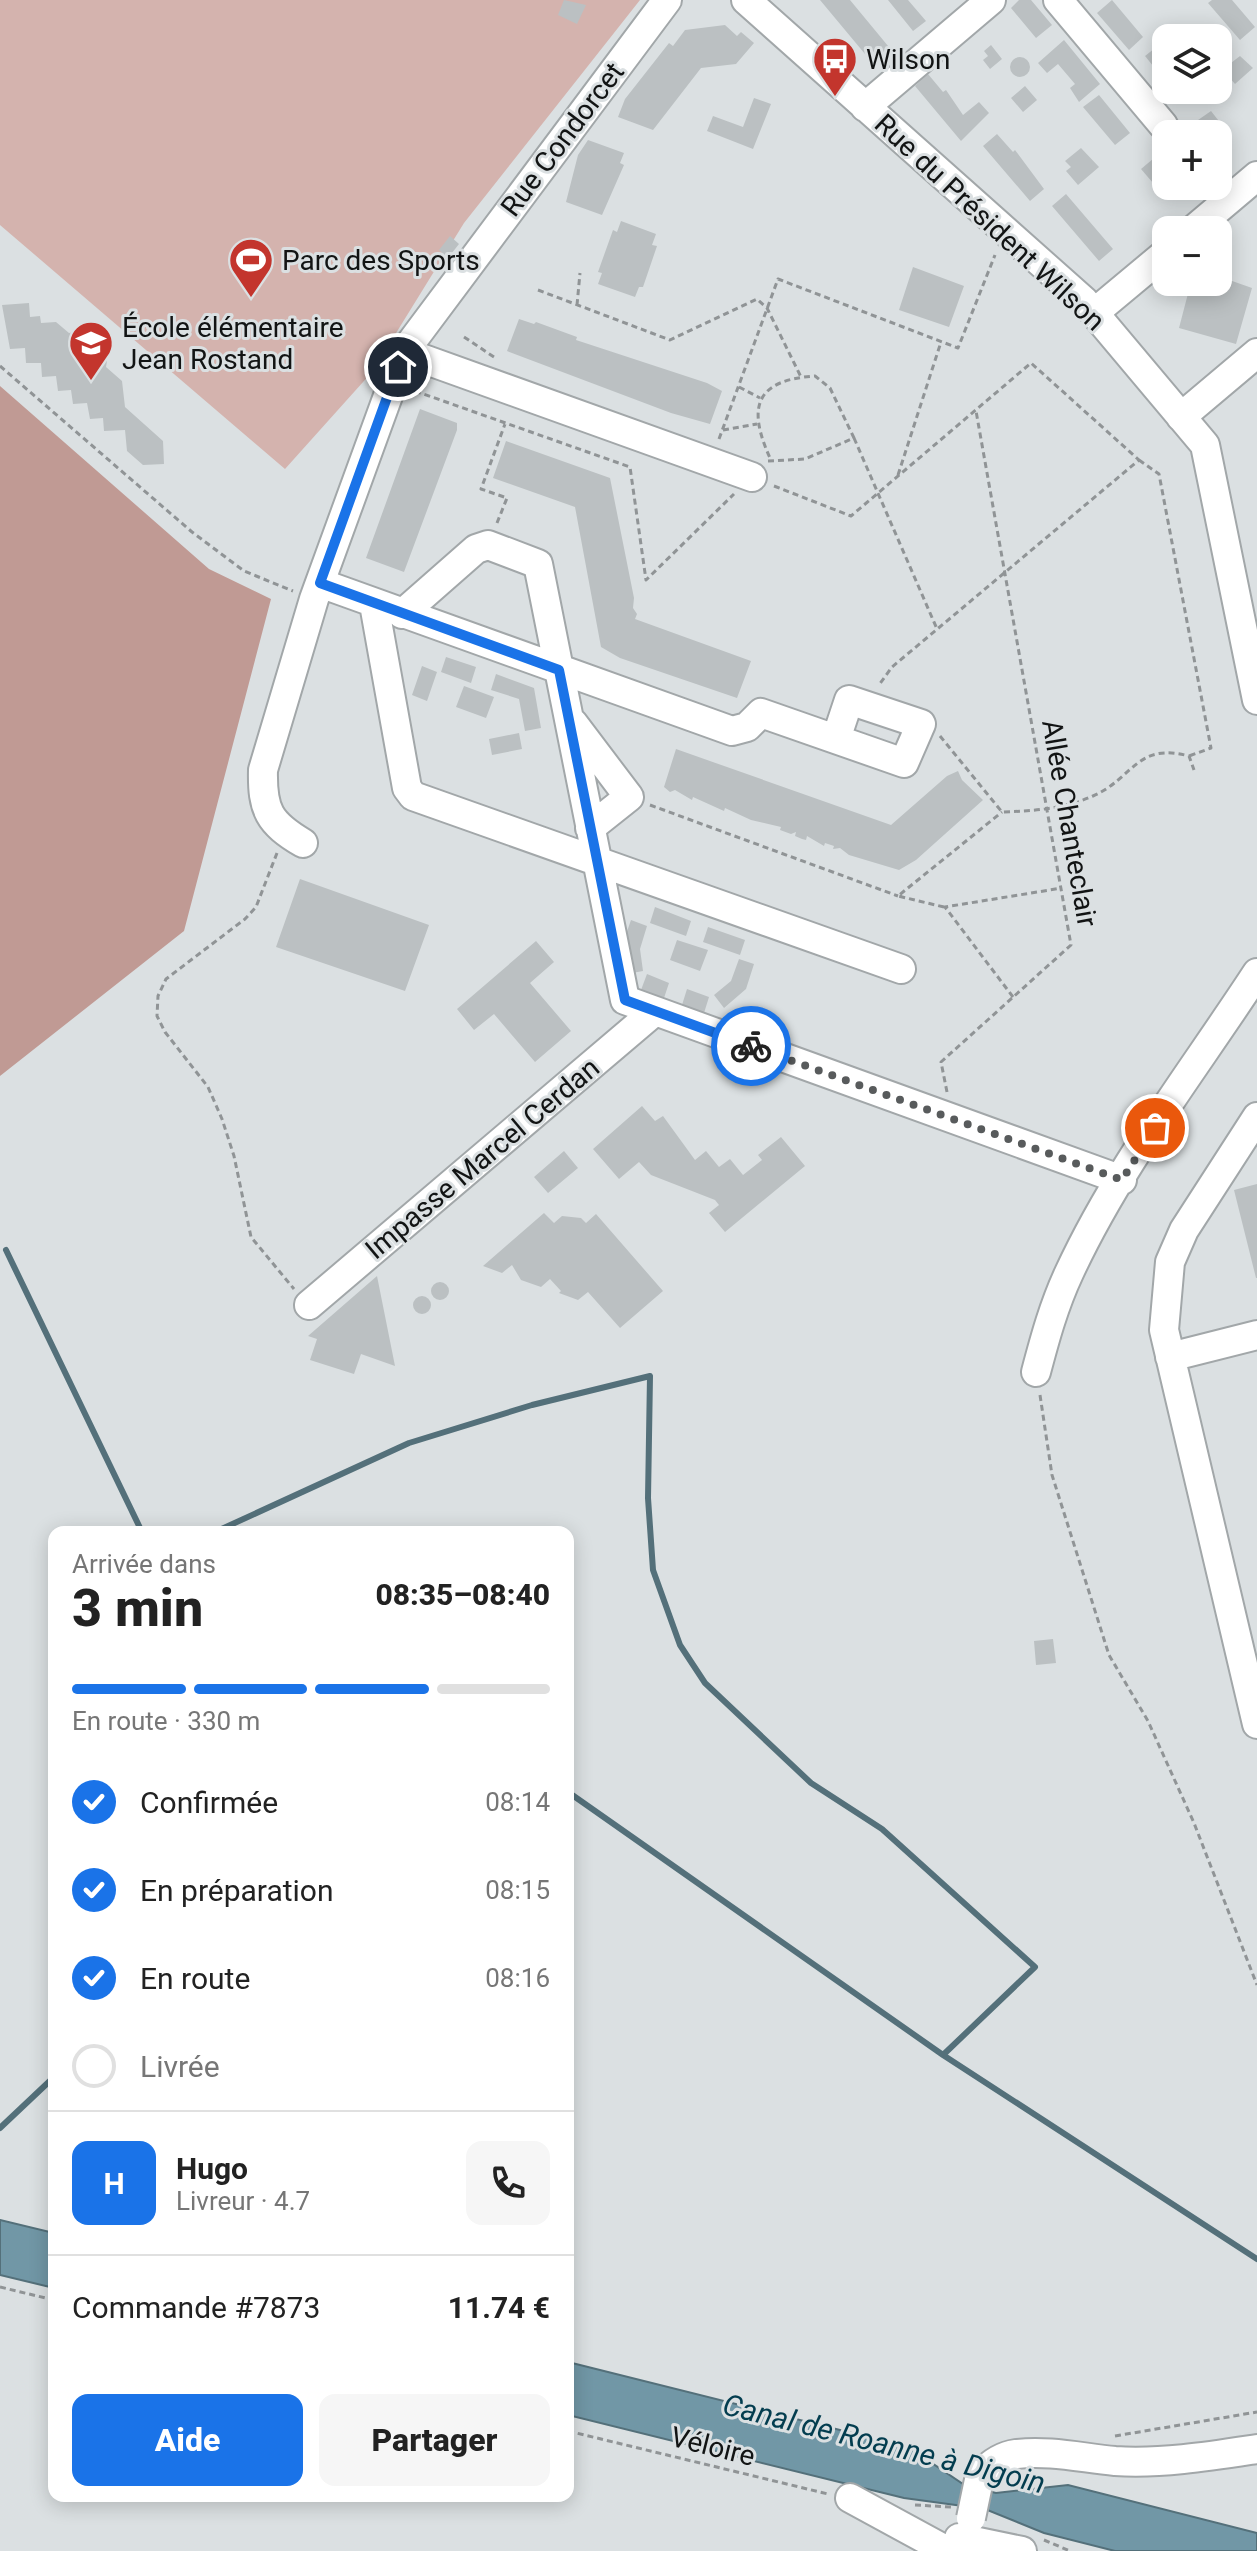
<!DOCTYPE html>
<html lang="fr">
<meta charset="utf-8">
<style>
:root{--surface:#fff;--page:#f6f6f6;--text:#222;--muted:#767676;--line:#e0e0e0;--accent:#1a73e8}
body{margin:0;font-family:Roboto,sans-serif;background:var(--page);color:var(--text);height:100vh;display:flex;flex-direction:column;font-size:30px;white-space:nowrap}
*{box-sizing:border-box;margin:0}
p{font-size:26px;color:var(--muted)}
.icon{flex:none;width:44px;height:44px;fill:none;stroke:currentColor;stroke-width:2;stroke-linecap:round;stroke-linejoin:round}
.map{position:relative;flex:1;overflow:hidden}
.sheet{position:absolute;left:48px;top:1526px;width:526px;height:976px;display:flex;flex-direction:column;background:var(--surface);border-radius:16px;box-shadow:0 4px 20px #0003}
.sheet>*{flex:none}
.buttons{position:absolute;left:1152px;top:24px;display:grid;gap:16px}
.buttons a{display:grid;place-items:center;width:80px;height:80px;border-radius:16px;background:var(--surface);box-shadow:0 4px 20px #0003;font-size:40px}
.pin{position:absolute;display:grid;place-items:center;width:68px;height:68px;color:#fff;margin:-34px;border:4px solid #fff;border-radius:50%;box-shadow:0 2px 8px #0007}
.courier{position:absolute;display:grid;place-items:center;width:80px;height:80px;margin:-40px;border:6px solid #1a73e8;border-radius:50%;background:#fff;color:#222;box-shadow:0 2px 10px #0007}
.headline em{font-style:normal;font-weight:800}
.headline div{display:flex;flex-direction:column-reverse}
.headline{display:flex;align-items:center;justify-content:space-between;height:136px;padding:0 24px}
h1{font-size:52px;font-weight:800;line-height:60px}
.bar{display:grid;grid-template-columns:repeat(4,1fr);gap:12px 8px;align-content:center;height:96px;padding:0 24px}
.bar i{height:10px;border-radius:6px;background:var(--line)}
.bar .current{background:var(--accent)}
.bar p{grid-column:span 4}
.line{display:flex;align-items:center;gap:20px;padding:0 24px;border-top:2px solid var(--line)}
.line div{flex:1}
.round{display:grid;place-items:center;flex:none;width:84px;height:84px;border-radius:16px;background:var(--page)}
ol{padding:0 24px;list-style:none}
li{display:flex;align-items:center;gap:24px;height:88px}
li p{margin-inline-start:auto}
li .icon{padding:8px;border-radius:50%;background:var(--accent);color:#fff;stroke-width:4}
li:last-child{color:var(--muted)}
li i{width:44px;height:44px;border:4px solid var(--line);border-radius:50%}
.action{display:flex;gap:16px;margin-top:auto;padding:16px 24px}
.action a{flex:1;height:92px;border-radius:16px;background:var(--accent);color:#fff;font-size:32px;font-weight:800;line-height:92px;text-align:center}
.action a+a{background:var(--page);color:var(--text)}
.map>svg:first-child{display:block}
.green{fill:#d4b3ae}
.forest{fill:#c09a94}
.water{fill:#7197a6;stroke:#54707a;stroke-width:2}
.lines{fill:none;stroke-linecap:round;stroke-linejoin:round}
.stream{stroke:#54707a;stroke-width:6}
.building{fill:#bbc0c2}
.minor-casing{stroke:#a2a7a9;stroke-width:32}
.path{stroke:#909496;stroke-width:3;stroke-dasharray:6 4;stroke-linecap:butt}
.minor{stroke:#fff;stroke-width:28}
.minor-bridge-casing{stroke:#a2a7a9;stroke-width:32;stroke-linecap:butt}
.minor-bridge{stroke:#fff;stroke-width:28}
.done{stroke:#585b5c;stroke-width:8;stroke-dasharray:0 14.4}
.route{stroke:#1a73e8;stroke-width:10}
.labels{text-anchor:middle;stroke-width:6;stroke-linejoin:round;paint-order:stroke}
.poi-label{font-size:28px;fill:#121414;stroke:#dbe0e2;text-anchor:start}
.street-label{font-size:28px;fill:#121414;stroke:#dbe0e2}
.water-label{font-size:30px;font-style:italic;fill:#033d4f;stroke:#dbe0e2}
</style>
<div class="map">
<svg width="1257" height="2551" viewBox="0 0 1257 2551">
<rect width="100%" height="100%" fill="#dbe0e2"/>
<path class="green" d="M0,0H640L464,223L372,372L285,469L0,225Z"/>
<path class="forest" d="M0,386L209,569L271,599L184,931L0,1076Z"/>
<path class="water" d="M0,2220L54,2233V2288L0,2275Z
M568,2362L908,2447L966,2486L996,2493L1068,2485L1257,2533V2551H1115L1044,2533L985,2509L904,2498L568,2415Z"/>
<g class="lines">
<path class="stream" d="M6,1250L142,1532
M215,1532L409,1443L532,1405L650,1376L648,1498L653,1570L680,1645L705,1683L811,1783L882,1829L1035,1967L943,2055L1257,2259
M568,1792L943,2055
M0,2128L54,2077"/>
</g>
<path class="building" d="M564,0L586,5L577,24L558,15Z
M820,0H850L893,52L875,66Z
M888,0H908L926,21L913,31Z
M1019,0H1031L1052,25L1036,38L1011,8Z
M1112,0L1143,37L1129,50L1097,13Z
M1212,0H1232L1255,27L1240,40L1208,3Z
M725,25L737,36L741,32L754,43L736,64L701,68L653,130L618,117L625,99L669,43L673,46L685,30Z
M1064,40L1100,84L1079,102L1070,88L1075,84L1058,64L1047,73L1038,63Z
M1160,44L1166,50V82L1145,56Z
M991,45L1002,59L990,69L983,60L988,56L984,51Z
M1240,56L1253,68L1235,84L1229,77L1220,84L1218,73Z
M1010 67a10 10 0 1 1 20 0a10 10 0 1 1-20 0Z
M928,74L943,92L946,90L963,115L979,102L989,113L961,141L915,86Z
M1025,86L1037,100L1023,112L1011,98Z
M1099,95L1130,133L1115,145L1083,107Z
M754,98L771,104L753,149L707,131L713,116L743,127Z
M1211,111L1222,125L1212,134H1178Z
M997,134L1013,152L1015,150L1044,189L1030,201L983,146Z
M588,140L624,153L620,163L624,165L602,215L566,202L578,155Z
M1081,148L1099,167L1078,185L1066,171L1071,167L1065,161Z
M1166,148V184L1160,177L1153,183L1141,169Z
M1066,194L1113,249L1099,261L1052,206Z
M621,221L656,234L652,245L657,246L643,287H639L635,297L598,284L602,273L598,272L613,230L617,232Z
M450,236L459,244L448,258L439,250Z
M913,267L964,286L949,327L899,310Z
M1218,276L1252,288L1236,344L1179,328L1191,282H1218Z
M29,303L30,317L40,316L41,323L56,322L69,333L74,332L107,361L106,367L122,381L125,407L163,441L164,464L143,465L127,451L125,430L104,431L103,418L90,419L87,403L73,404L71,390L58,391L56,376L42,377L41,363H26L25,348L10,349L2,305Z
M519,319L534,324L536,322L577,337L576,340L707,383L722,391L710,424L671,413L507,351Z
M420,409L457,423V430L404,572L366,558Z
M506,441L610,478L634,598L633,608L637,614L635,619L751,661L737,698L620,658L601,647L575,507L493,478Z
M446,657L476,667L471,683L441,672Z
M422,666L437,672L427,701L412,695Z
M496,674L534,688L541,728L525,731L519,699L491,690Z
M464,686L494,697L486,718L456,707Z
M519,733L522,749L492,755L489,739Z
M676,749L891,825L947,776L958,771L962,780L983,800L916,860L899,870L849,855L840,848L833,849L834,846L825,843L824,846L807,836L806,840L802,839L795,836L796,832L791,834L780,830L781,827L751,820L725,808L724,811L693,797L692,800L675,790L670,792L664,787Z
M300,879L429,925L405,991L276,947Z
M655,907L691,921L686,936L650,923Z
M631,920L647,926L640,949L643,971L627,974L622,946Z
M708,927L745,940L740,955L703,942Z
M677,940L708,950L700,971L670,960Z
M536,941L554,962L530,983L571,1031L535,1062L494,1014L474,1030L457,1009Z
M739,959L754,964L746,989L724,1008L714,995L731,981Z
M647,974L669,983L664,998L641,990Z
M687,989L709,997L704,1013L682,1005Z
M642,1106L655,1121L663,1116L695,1160L706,1151L719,1167L730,1159L743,1175L762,1160L758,1155L781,1137L805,1166L725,1232L709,1213L719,1205L715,1200L651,1175L639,1162L619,1179L593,1149Z
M564,1151L578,1168L548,1193L534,1177Z
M1257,1184V1278H1256L1234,1190Z
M544,1213L554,1223L562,1216L581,1218L586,1223L596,1214L663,1291L620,1328L588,1292L578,1300L559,1293L561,1291L550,1279L541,1287L521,1280L512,1265L502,1273L483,1266Z
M377,1276L395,1366L361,1354L354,1374L310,1360L317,1339L308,1336Z
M431 1291a9 9 0 1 1 18 0a9 9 0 1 1-18 0Z
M413 1305a9 9 0 1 1 18 0a9 9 0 1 1-18 0Z
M1053,1639L1056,1663L1036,1665L1034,1641Z"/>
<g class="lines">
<g class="minor-casing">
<path id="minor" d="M746,0L1084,301L1205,445L1257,700
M1058,0L1163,125
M865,107L991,0
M1193,230L1257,176
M1094,313L1166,253
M404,352L752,477
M1181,417L1257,353
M320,583L732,731L747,727L761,713L904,763L921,724L849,700L836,739
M374,604L407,788L413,796L901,969
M402,614L476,549L488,545L538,564L625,1000L1122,1180
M573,723L629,797L590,828
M303,843C269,823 262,810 263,770L314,599L404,352L667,0
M1257,1117L1184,1230L1170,1262L1164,1330L1257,1724
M309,1305L655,1011
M1170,1357L1257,1335
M1036,1372C1045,1338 1054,1305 1069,1273C1118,1167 1193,1071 1257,973
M980,2475C990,2464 1001,2456 1016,2454C1049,2450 1082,2458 1115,2461C1162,2464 1211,2456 1257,2449
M850,2498L942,2548
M959,2538L1022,2551"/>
</g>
<path class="path" d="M538,290L670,340L757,299L767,308L801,377
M577,305L580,273
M464,337L497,359
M0,366L192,532L244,571L293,591
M739,387L760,398
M415,391L630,467L646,580L734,494
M723,430L757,424
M854,438L937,629
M719,439L778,279L958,348L995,255
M1139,460L1159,474L1211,748L1189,756
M768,461L805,459L854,438L830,388L815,376C755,380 747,407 770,458
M898,475L941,342
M774,486L851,516L1031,363L1139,460L892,667L879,685
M497,523L507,498L481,489L505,424
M940,736L1002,812C1034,811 1063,809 1093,796C1134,778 1136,742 1189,756L1194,770
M650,805L898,896
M277,853L256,907L245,919L166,979L158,996L157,1016L165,1032L208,1087L222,1119L234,1156L251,1237L294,1289
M944,907L898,896L1002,812
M1013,997L945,907L1062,888
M947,1092L941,1062L1071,945L976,411
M1040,1395L1052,1475L1109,1655L1148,1721L1194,1823L1257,1985
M0,2287L54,2300
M568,2431L828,2494
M1115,2436L1257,2412
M915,2505L951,2507
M1044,2540L1070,2551"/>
<use href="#minor" class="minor"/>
<g class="minor-bridge-casing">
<path id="minor-bridge" d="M971,2518L980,2475"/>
</g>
<use href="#minor-bridge" class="minor-bridge"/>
</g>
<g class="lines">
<path class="done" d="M751,1046L1122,1180L1155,1128"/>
<path class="route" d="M398,367L320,583L559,670L625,1000L751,1046"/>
</g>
<defs>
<g id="bus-pin" transform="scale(2.3)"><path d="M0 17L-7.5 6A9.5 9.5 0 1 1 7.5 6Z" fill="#c3352d" stroke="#dbe0e2"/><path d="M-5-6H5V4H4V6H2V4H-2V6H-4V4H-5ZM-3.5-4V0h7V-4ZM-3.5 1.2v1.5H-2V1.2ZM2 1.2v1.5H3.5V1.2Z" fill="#fff"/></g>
<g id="stadium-pin" transform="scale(2.3)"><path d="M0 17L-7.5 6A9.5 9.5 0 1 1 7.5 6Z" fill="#c3352d" stroke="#dbe0e2"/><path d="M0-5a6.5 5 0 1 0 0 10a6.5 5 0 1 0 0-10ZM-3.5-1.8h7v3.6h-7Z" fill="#fff"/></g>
<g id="school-pin" transform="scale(2.3)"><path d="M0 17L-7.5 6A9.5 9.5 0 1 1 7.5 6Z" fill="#c3352d" stroke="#dbe0e2"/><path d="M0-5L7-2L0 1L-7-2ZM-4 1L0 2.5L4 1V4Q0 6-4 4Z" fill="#fff"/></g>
</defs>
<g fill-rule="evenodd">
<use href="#bus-pin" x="835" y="59"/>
<use href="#stadium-pin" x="251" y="260"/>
<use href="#school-pin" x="91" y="343"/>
</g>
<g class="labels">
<g class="poi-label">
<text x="866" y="69">Wilson</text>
<text x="282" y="270">Parc des Sports</text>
<text x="122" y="337">École élémentaire<tspan x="122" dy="32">Jean Rostand</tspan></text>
</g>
<g class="street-label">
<text transform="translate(562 139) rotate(-53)" y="10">Rue Condorcet</text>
<text transform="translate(990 222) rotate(43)" y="10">Rue du Président Wilson</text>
<text transform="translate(1070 823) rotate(80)" y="10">Allée Chanteclair</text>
<text transform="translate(482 1158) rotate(-40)" y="10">Impasse Marcel Cerdan</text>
<text transform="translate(713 2446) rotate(14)" y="10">Véloire</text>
</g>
<g class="water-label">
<text transform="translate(884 2444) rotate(14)" y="10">Canal de Roanne à Digoin</text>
</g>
</g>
</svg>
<div class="buttons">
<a><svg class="icon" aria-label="layers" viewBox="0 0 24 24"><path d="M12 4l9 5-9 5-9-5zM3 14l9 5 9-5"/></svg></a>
<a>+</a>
<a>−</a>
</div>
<div class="pin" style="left:1155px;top:1128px;background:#ea580c"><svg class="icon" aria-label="bag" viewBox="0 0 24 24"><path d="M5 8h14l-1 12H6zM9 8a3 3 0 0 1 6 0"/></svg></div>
<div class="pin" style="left:398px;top:367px;background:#1f2937"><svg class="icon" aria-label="home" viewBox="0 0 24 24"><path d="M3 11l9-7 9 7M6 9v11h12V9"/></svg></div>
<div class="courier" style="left:751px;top:1046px"><svg class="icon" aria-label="bike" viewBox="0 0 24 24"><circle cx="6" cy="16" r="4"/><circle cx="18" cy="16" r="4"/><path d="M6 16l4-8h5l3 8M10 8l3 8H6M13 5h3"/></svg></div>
<section class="sheet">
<div class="headline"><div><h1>3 min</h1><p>Arrivée dans</p></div><em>08:35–08:40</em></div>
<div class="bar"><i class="current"></i><i class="current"></i><i class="current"></i><i></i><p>En route · 330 m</p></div>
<ol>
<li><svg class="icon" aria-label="check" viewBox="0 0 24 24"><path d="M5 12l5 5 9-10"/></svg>Confirmée<p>08:14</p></li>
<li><svg class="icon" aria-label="check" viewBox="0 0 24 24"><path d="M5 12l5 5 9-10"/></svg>En préparation<p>08:15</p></li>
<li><svg class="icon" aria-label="check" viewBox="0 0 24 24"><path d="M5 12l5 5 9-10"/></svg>En route<p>08:16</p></li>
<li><i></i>Livrée</li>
</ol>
<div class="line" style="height:144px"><b class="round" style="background:var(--accent);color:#fff">H</b><div><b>Hugo</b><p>Livreur · 4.7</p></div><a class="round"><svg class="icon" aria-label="phone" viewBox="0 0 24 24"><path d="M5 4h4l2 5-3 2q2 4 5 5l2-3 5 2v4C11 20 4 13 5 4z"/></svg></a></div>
<div class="line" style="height:104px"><div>Commande #7873</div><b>11.74 €</b></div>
<div class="action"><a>Aide</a><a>Partager</a></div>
</section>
</div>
